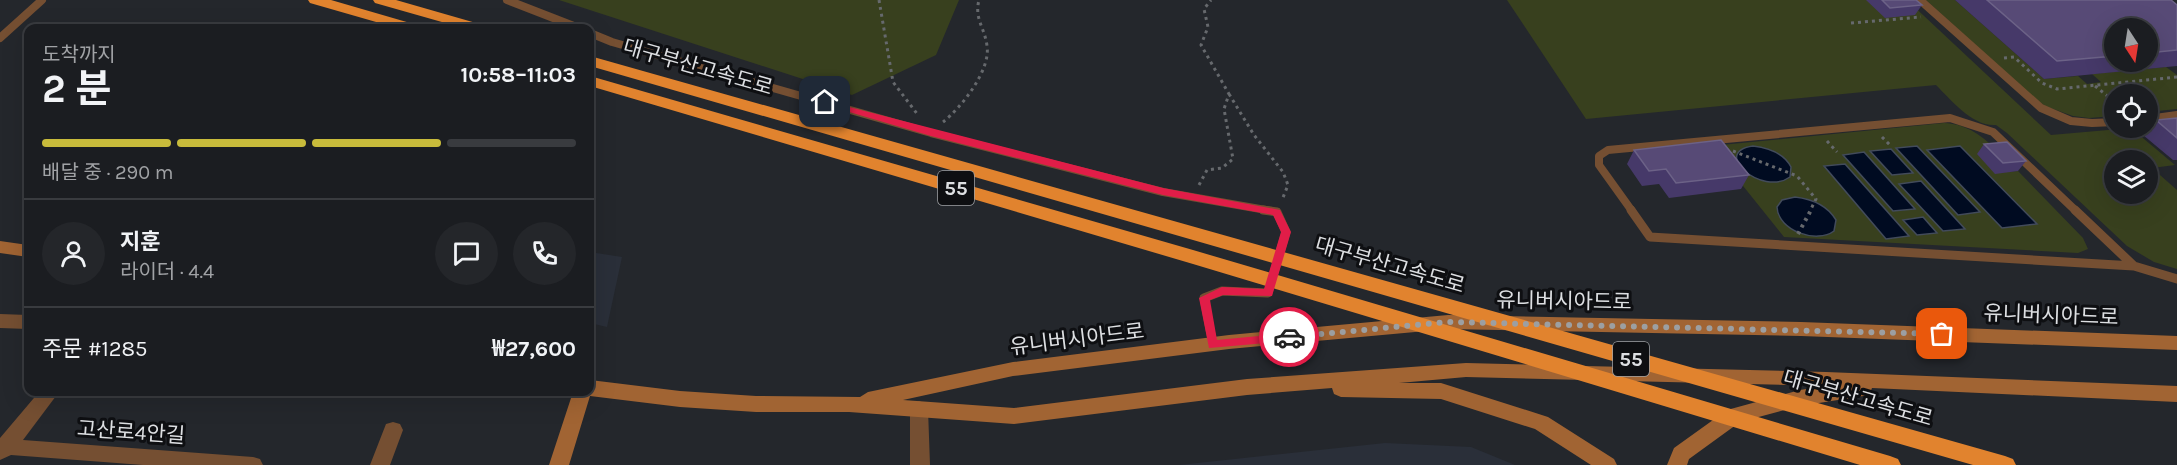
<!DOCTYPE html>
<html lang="ko">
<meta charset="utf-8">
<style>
:root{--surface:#1b1d21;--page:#24262a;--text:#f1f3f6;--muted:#a0a2a5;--line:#393b3f;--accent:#c8bb3b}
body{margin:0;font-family:Karla,"Noto Sans KR",sans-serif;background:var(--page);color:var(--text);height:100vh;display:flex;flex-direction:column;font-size:22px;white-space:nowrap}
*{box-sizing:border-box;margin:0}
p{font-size:20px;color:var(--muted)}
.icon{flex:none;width:33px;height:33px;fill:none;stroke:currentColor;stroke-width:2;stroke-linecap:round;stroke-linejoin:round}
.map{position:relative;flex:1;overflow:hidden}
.side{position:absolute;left:24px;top:24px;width:570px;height:372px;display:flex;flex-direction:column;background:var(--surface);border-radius:12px;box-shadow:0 6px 24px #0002,0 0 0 2px var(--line)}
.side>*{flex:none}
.needle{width:39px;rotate:168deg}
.controls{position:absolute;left:2104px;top:18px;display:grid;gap:12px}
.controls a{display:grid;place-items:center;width:54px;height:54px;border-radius:50%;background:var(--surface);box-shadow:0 6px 24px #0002,0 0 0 2px var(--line);font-size:30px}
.pin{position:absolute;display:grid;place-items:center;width:51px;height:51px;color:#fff;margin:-26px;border-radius:12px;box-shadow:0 3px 9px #0006}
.courier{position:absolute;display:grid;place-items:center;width:60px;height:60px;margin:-30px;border:4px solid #e11d48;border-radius:50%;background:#fff;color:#222;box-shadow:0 2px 8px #0007}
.head em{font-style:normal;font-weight:700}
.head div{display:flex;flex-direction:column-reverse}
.head{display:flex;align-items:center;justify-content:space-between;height:102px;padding:0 18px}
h1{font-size:39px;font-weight:700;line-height:45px}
.bar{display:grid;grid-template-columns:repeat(4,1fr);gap:9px 6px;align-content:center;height:72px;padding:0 18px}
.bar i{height:8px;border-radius:4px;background:var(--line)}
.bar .current{background:var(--accent)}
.bar p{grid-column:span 4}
.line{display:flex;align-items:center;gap:15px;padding:0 18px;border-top:2px solid var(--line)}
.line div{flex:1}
.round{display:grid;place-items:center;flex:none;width:63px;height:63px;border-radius:32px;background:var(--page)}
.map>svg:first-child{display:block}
.built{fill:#2a2f39}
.green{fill:#38401e;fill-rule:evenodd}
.water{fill:#000b21;stroke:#424b5b;stroke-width:1.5}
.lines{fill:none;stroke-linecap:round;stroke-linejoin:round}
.path-far1{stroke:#66696d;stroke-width:3;stroke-dasharray:3 4;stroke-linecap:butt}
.path{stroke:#66696d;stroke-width:4;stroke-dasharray:3 4.5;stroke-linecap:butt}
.service-far1{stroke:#754f32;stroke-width:8}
.service{stroke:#754f32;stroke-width:9}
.minor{fill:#754f32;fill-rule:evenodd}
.secondary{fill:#a16433;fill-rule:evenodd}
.motorway{fill:#e1832e;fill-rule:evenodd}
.wall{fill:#463969;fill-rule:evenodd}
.building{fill:#574a76;stroke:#6c6287;stroke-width:1.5}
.route{fill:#e11d48}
.done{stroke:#9c9fa2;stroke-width:6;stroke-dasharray:0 10.8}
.labels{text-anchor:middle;stroke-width:6;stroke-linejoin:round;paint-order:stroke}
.shield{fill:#0e0f12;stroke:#9fa1a4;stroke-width:1.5}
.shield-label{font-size:20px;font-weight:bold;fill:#dddfe2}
.street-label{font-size:21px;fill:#dddfe2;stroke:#0e0f12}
</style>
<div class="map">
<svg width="2177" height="465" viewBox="0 0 2177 465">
<rect width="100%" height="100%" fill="#24272c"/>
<path class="built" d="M590,252L622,257L607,327L590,323Z
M1385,443L1471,447L1515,465H1179Z"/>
<path class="green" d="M559,0H959L936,55L852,95Z
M1507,0H1907L2051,135L2131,128L2175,165L2152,168L2177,190V269L2154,262L2127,246L2007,133L1996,125C1973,127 1951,100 1936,85L1586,119ZM2115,160H2148V194H2115Z
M1926,0H1955L2044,79L2078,76L2087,84L2101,82L2092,74L2166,67L2177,75V109L2148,112V94H2115V116L2089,118L2073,116L2045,106L2029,94Z
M1944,123C1968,124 1983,137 1999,152L1995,173L2018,171L2083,238L2088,249L2078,253L1784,237L1711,146Z"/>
<path class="water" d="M1753,146C1769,148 1784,153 1791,167L1790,177C1762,197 1710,152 1753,146Z
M1917,146L1980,212L1958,215L1896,148Z
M1960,146L2037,224L2002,228L1927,150Z
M1891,149L1913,173L1892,175L1870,151Z
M1864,152L1915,209L1893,211L1843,155Z
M1845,164L1909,236L1886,239L1824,166Z
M1921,181L1965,229L1943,231L1899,184Z
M1795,197C1812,199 1827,205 1836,220L1834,231C1817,244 1778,231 1777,207L1782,200Z
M1923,217L1937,233L1917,235L1903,220Z"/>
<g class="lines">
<path class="path-far1" d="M879,0L893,82L918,115
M1851,23L1921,17
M2004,58L2014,57L2042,83L2057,89L2177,77
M2095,86L2115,102
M1229,94L1254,135L1283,172L1288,185L1282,200
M943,122C961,108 991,70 987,46C985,28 974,19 979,0
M1882,137L1890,145
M1827,141L1837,152
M1733,151L1797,176L1816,199L1810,211
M1199,185L1207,170L1222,168L1233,159L1224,109L1229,94L1201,45L1208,27L1204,9L1211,0"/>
<path class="path" d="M1798,234L1811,210"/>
<path class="service-far1" d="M507,0L579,28
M1920,0L2041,108L2071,121L2092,123L2115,122
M590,33L612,42L931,133L1163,192L1272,211
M0,38L42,0
M2148,119L2177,115
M1632,211L1599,165V156L1608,150L1950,118L1993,132L2076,211"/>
<path class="service" d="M1631,210L1650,237L2134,266
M2075,210L2134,266
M2134,266L2177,279
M1213,345L1204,298L1222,291L1268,293L1286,232L1277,212L1263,210"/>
<path class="minor" d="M0,314L28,315V329L0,328Z
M39,392H59L23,440L253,457L260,459L263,465H143L11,455L0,460V438Z
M919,401L926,404L928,409L930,465H910V409L912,404Z
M393,422L400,424L403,430L390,465H370L386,424Z"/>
<path class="secondary" d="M0,241L28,245V257L0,253Z
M1448,315L1801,322L2177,336V350L1801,336L1448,329L1229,349L1013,376L903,400L1014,408L1247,379L1466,363L1826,372L2177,386V402L1872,388L1870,393L1863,396L1800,406L1740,422L1689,459L1687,465H1667L1674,448L1727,410L1800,390L1825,386L1466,377L1399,383H1441L1548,417L1614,459L1617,465H1591L1535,429L1441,399L1341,397L1334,394L1332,388L1247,395L1014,424L849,412H756L680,407L590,396L569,465H549L573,392H590V380L680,391L756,396L860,397L868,392L1013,362L1229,335Z"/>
<path class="motorway" d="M308,0H331L417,25L420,28H397L310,3Z
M373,0H396L483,25L486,28H463L375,3Z
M590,56L2005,456L2013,459L2016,465H1973L590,66Z
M590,76L1193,250L1890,456L1898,459L1901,465H1860L1193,264L590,86Z"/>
</g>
<path class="wall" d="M1866,0H1916L1922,5L1915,15L1885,18Z
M1955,0H2171L2177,5V66L2044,79ZM2115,28H2148V62H2115Z
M2177,118V160H2173L2143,135L2156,120Z
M1984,144L2026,161L2018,171L1995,174L1977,154Z
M1634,150L1749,175L1741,189L1669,198L1659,184L1642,186L1627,164Z"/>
<path class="building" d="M1882,0H1916L1922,5L1890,8Z
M1987,0H2171L2177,5V50L2148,53V28H2115V56L2057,61Z
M2177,118V138L2156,120Z
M1721,140L1749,175L1676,183L1666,169L1649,171L1634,150Z
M2007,142L2026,161L2003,163L1984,144Z"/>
<path class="route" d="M822,100L1163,188L1280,210L1291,232L1272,296L1223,295L1210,300L1217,340L1289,333L1294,337L1289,341L1209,348L1199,298L1222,287L1264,289L1281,232L1273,215L1163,195L931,136L822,104Z"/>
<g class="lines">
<path class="done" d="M1289,337L1448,322L1942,334"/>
</g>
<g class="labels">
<g class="shield">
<rect x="938" y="171" width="36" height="34" rx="4.5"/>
<rect x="1613" y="342" width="36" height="34" rx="4.5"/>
</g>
<g class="shield-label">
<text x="956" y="195">55</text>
<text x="1631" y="366">55</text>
</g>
<g class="street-label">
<text transform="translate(698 67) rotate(16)" y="7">대구부산고속도로</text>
<text transform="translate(1390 265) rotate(16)" y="7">대구부산고속도로</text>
<text transform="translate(1564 301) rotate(1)" y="7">유니버시아드로</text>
<text transform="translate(2051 315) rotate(2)" y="7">유니버시아드로</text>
<text transform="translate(1077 339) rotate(-7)" y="7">유니버시아드로</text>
<text transform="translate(1858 398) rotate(16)" y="7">대구부산고속도로</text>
<text transform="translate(131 432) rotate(4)" y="7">고산로4안길</text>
</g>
</g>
</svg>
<div class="controls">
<a><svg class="needle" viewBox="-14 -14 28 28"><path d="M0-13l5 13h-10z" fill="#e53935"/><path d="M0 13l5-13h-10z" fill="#a0a2a5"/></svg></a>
<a><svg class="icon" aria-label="locate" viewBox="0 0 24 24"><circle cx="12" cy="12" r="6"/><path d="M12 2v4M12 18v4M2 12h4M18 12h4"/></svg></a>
<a><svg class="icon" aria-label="layers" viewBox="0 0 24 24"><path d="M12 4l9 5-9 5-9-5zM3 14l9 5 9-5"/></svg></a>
</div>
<div class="pin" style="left:1942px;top:334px;background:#ea580c"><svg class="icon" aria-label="bag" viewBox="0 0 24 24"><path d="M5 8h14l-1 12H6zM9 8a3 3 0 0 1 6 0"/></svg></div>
<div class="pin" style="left:825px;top:102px;background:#1f2937"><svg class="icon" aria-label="home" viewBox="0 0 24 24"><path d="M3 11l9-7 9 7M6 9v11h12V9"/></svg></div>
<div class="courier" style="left:1289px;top:337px"><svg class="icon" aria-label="car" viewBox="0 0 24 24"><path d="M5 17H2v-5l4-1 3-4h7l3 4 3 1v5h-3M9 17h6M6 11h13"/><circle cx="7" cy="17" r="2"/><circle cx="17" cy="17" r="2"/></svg></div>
<section class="side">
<div class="head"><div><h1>2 분</h1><p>도착까지</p></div><em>10:58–11:03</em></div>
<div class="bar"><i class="current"></i><i class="current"></i><i class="current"></i><i></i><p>배달 중 · 290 m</p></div>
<div class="line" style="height:108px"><a class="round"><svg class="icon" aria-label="person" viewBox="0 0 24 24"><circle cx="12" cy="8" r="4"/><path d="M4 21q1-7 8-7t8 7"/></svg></a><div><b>지훈</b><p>라이더 · 4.4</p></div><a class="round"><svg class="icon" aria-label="chat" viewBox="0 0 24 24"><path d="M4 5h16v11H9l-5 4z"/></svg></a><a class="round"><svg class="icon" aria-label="phone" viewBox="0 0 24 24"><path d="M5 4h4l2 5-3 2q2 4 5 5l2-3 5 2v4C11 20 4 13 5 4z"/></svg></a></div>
<div class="line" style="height:78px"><div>주문 #1285</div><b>₩27,600</b></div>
</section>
</div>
